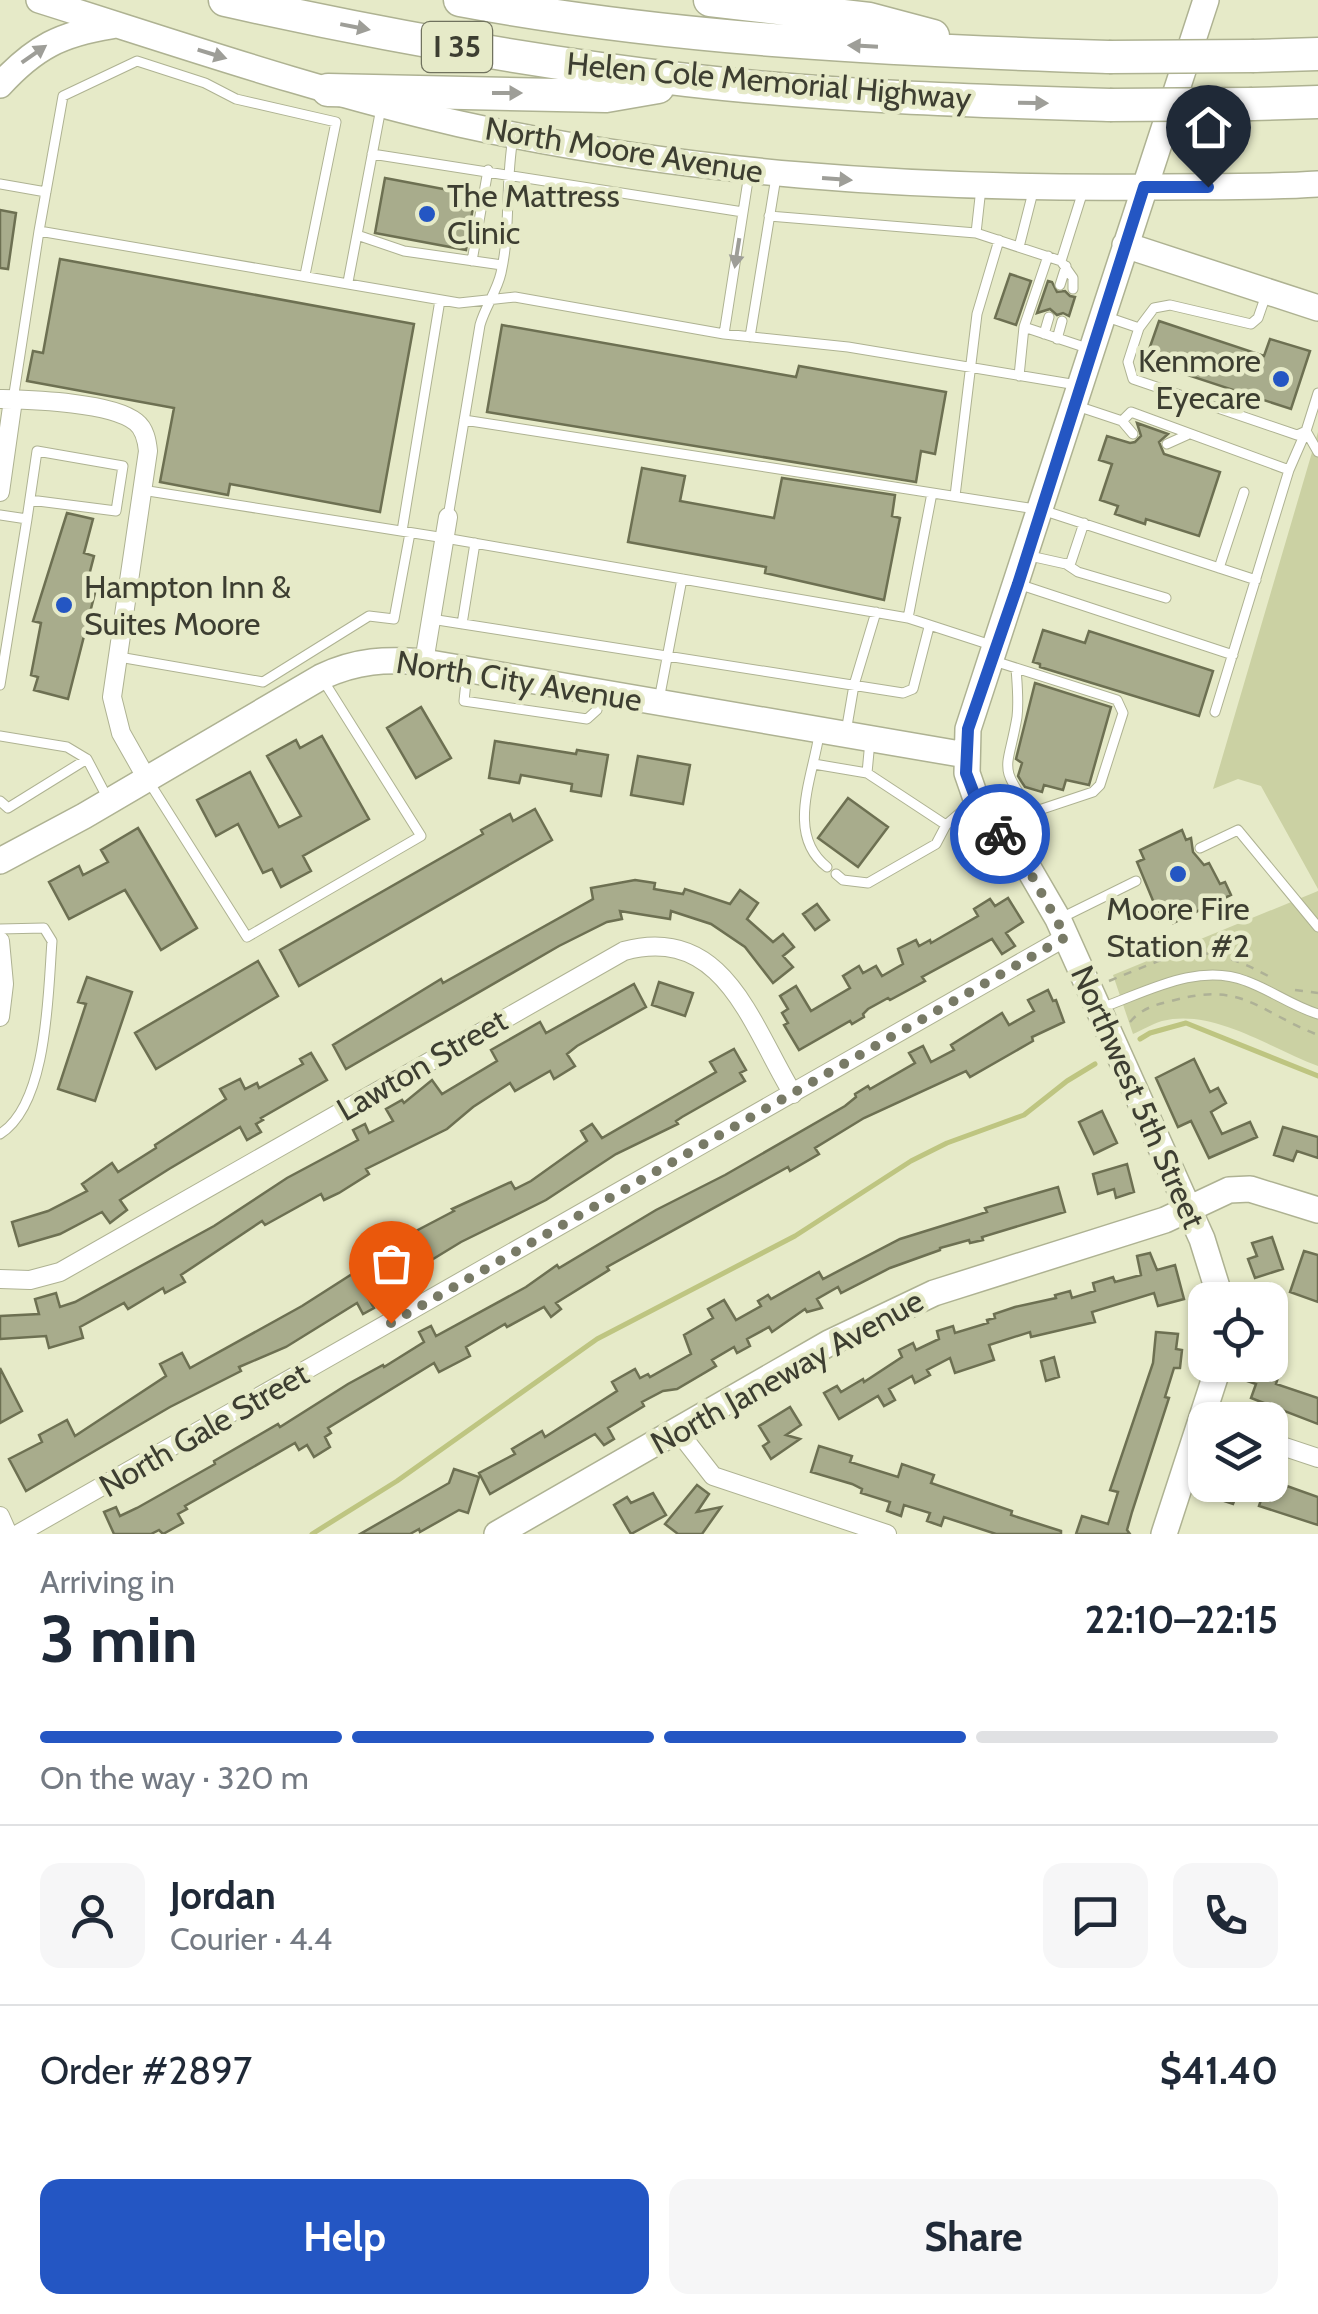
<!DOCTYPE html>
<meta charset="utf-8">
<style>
:root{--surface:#fff;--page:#f6f6f7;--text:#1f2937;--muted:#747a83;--line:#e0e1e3;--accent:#2456c3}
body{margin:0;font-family:Cabin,sans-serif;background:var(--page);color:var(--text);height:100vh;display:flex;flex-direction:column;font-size:38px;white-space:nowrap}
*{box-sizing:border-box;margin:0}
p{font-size:32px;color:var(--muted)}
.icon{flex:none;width:55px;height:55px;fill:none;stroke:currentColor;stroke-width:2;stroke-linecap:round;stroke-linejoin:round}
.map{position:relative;height:1534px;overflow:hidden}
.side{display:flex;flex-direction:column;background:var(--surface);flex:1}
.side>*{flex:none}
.fabs{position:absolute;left:1188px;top:1282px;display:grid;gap:20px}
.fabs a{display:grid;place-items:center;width:100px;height:100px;border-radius:20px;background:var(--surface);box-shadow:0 2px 8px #0004;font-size:50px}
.pin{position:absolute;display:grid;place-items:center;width:85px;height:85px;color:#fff;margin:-102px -42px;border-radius:50% 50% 50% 0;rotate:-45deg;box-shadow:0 0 10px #0007}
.pin .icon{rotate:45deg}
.courier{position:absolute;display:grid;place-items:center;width:100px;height:100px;margin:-50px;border:8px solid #2456c3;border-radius:50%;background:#fff;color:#222;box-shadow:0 2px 12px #0007}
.summary em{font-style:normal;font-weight:800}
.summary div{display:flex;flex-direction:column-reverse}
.summary{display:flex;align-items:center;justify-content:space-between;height:170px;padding:0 40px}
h1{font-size:65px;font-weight:800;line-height:75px}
.bar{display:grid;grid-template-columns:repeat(4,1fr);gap:15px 10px;align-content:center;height:120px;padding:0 40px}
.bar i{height:12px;border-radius:8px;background:var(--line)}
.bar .on{background:var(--accent)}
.bar p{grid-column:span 4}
.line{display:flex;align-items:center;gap:25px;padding:0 40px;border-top:2px solid var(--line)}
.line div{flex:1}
.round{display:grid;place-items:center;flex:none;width:105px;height:105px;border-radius:20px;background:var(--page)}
.primary-button{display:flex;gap:20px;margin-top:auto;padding:20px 40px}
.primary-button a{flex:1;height:115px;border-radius:20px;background:var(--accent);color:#fff;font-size:40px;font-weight:800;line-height:115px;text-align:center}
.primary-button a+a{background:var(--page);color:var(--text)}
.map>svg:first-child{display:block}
.green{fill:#cbd1a3}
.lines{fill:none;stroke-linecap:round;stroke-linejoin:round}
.stream{stroke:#bec581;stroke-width:5}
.building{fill:#a8ac8c;stroke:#6d7052;stroke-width:2.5}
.lane-casing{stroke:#aeb292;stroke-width:11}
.street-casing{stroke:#aeb292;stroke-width:20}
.secondary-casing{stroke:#aeb292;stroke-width:28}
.highway-casing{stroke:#aeb292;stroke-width:35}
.path{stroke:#aeb196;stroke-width:2.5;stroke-dasharray:8 8;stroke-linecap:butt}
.lane{stroke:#fff;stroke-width:9}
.street{stroke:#fff;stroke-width:18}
.secondary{stroke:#fff;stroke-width:25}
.highway{stroke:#fff;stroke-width:32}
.highway-bridge-casing{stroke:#aeb292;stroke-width:35;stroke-linecap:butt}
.highway-bridge{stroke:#fff;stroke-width:32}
.oneway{fill:#9e9e98}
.done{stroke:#787a66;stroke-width:10;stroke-dasharray:0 18}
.route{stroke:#2456c3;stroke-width:12}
.poi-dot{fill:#2456c3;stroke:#e6eac8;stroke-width:4}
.labels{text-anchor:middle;stroke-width:9;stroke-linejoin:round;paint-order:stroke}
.shield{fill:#e6eac8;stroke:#70725e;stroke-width:2.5}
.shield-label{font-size:30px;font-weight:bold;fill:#3d3e31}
.street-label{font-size:32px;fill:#3d3e31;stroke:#e6eac8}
.poi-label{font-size:32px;fill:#3d3e31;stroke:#e6eac8;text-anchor:start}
</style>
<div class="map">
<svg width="1318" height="1534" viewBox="0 0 1318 1534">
<rect width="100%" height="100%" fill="#e6eac8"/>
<path class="green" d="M1318,432V889L1261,786L1238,779L1213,789Z
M1318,891V1066C1271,1049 1214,1008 1162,1021C1152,1024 1142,1030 1133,1034L1113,975Z"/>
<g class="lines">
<path class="stream" d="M1140,1039L1150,1033L1186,1023L1318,1076
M312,1534L397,1481L597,1339L795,1236L911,1161L947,1143L1024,1115L1067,1081L1095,1064"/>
</g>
<path class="building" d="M385,178L475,195L466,250L375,233Z
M0,210L16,213L8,269L0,268Z
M60,259L414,324L380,512L230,484L228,495L160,482L174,408L27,381L33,351L43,353Z
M1010,274L1031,281L1016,325L995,318Z
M1048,281L1052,282L1057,292L1065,291L1070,296L1075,297L1069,316L1063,313L1057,315L1050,309L1037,313Z
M1159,321L1264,356L1270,339L1310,351L1291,409L1145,361Z
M502,325L796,377L799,366L946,392L935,454L921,451L916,482L487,412Z
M1137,423L1168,434L1159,442L1164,454L1220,472L1199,536L1146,519L1145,524L1115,514L1118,506L1100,500L1112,464L1099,460L1107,436L1130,443L1135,442L1141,436Z
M642,468L685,476L680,501L774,518L782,478L895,495L892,516L900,518L884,600L765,573L766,567L628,542Z
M67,513L93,519L84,553L94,556L86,587L96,589L68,699L34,690L38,677L31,675L41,623L33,621Z
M1043,630L1085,643L1089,631L1213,671L1199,716L1040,667V664L1033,662Z
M1035,683L1111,707L1089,785L1066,780L1063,790L1044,785L1042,792L1025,787L1021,781L1018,776L1022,763L1016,759Z
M421,707L451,758L416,778L387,728Z
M322,736L369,819L303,856L311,871L281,887L272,869L263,873L238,824L216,836L197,800L250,772L279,827L301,816L267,756L296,740L300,748Z
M495,741L576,754L577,750L608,755L601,796L571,791L572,784L521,775L519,783L489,778Z
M638,756L690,765L683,804L631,795Z
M848,798L888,827L858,867L818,838Z
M535,809L552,840L299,986L280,950L483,834L481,830L510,814L513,821Z
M138,828L197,928L161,950L125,890L69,919L49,882L79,866L83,875L108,862L101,850Z
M1182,830L1186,840L1191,838L1193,852L1204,865L1209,863L1220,884L1225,882L1231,895L1173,923L1169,916L1161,920L1137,862L1144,859L1140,850Z
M635,880L655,883L654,889L683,894L685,889L730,904L740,890L758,903L747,919L773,942L783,934L794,947L783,956L793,967L773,983L745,947L711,924L671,911L670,919L620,911L622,919L607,922L559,946L346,1069L333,1045L441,979L443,983L593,899L591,888Z
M1008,898L1023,922L1006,933L1015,946L1002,954L992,939L922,977L925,981L890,1000L888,998L868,1009L863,1014L864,1017L852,1024L850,1021L799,1050L784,1025L788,1023L782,1013L788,1009L780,996L796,986L811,1011L850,988L843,976L859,966L863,973L876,966L882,976L903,964L898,949L916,940L919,946L930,940L931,943L978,916L974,909L990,899L995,906Z
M817,904L829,920L815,930L803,914Z
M258,961L278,996L156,1069L135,1033Z
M87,977L132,992L95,1101L58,1089L86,1004L78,1002Z
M659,982L693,993L685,1016L652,1005Z
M634,984L646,1007L577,1046L567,1054L575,1066L554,1079L550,1071L515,1091L510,1083L473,1107L447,1129L366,1169L369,1174L339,1193L324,1200L321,1194L265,1225L262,1221L181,1275L185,1282L165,1293L163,1288L128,1309L124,1303L80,1327L83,1338L49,1348L46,1336L0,1339V1316L39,1314L35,1299L56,1293L60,1307L75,1302L214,1226L287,1178L358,1140L353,1130L365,1124L369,1133L393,1121L386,1109L402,1100L404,1103L432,1080L442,1094L497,1061L491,1050L540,1022L546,1033Z
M1048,990L1053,1001L1056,1000L1064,1022L1032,1037L1033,1041L970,1077L966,1071L864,1118L815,1148L819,1154L790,1171L788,1167L607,1267L609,1270L556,1303L561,1309L551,1317L544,1307L507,1327L505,1324L466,1347L470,1356L439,1372L434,1363L328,1428L331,1433L325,1437L330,1447L314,1457L307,1445L299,1450L295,1443L185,1506L187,1509L178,1514L183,1523L163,1534L159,1530L151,1534H114L104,1512L116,1507L120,1516L137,1508L215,1464L214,1461L278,1424L280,1427L348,1384L383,1365L384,1367L424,1342L419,1332L431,1326L436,1336L526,1287L557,1265L559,1268L656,1210L725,1175L845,1106L856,1097L855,1094L868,1086L870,1089L915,1063L909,1053L923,1046L931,1062L954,1050L951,1045L1002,1013L1009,1025L1034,1011L1028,1000Z
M734,1049L746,1070L740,1073L745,1081L682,1117L676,1121L678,1124L616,1154L546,1200L461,1242L425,1264L427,1268L396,1285L394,1281L367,1296L374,1308L363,1314L357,1303L286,1347L239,1367L241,1371L170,1407L26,1491L9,1459L42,1442L39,1435L67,1420L75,1436L166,1376L160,1364L182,1353L190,1368L302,1306L374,1260L377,1267L422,1242L416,1231L454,1211L452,1209L511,1182L515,1189L531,1181L587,1141L581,1131L592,1124L602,1138L716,1072L710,1062Z
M311,1053L327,1080L261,1118L263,1120L256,1124L261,1132L247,1140L240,1127L169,1169L120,1200L127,1210L110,1223L102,1212L60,1234L19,1246L12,1222L48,1211L87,1191L82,1184L112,1163L118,1172L156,1148L155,1145L226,1099L220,1089L240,1079L245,1089L257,1083L259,1088L303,1064L300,1059Z
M1194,1059L1210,1092L1218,1088L1226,1103L1211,1112L1222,1134L1250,1122L1257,1137L1209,1158L1191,1121L1178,1127L1156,1078Z
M1102,1111L1117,1143L1094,1154L1079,1122Z
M1283,1127L1318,1137V1158L1297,1151L1293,1161L1274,1155Z
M1127,1164L1134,1192L1116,1198L1114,1189L1098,1194L1093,1174Z
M1058,1187L1065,1212L982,1237L983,1240L970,1243L969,1240L940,1248V1250L890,1268L841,1293L838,1287L817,1299L822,1308L807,1312L805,1309L772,1332L769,1327L747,1339L750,1346L737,1353L734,1347L712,1360L716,1366L677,1389L663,1391L642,1402L644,1406L608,1428L614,1439L604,1445L595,1434L490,1494L479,1473L515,1454L512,1449L542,1431L545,1437L617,1391L612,1382L635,1369L640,1378L648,1374L650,1377L691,1354L684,1335L713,1318L708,1309L724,1300L736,1320L761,1306L758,1301L768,1295L771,1299L819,1272L823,1279L900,1239L987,1212L985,1208Z
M1272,1237L1283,1269L1255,1278L1248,1259L1257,1256L1252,1243Z
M1304,1251L1318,1255V1302L1290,1292Z
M1150,1253L1157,1270L1175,1265L1184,1299L1158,1306L1154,1293L1092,1312L1095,1322L1031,1337L1030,1332L989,1345L994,1360L955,1373L950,1358L927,1370L930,1375L915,1383L912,1376L889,1389L895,1400L884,1406L878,1396L839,1419L824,1393L837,1386L841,1392L863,1379L864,1382L902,1357L899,1350L913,1343L916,1350L939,1339L937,1331L953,1326L955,1333L988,1323L987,1320L995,1318L994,1314L1015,1307L1056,1298L1055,1295L1070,1291L1072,1298L1095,1291L1093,1283L1113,1277L1115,1282L1141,1275L1137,1256Z
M1156,1332L1178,1334L1176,1349L1182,1350L1180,1368H1174L1165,1397L1169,1398L1132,1512L1127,1530L1130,1534H1076L1082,1516L1108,1524L1118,1492L1110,1490L1153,1363Z
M1054,1357L1059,1377L1046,1381L1041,1361Z
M1252,1365L1280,1371L1276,1384L1318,1398V1424L1251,1398L1256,1384L1247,1381Z
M0,1368L22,1411L0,1423Z
M790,1407L801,1425L786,1435L800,1439L771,1459L763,1446L769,1442L759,1426Z
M819,1446L852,1456L850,1462L898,1477L902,1464L934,1475L931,1483L1012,1511L1011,1515L1061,1531V1534H996L944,1517L941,1526L927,1521L930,1513L904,1505L901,1516L887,1511L890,1502L861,1493L862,1489L852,1484L811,1472Z
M454,1469L479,1477L468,1513L459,1510L420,1532L419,1529L410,1534H360L449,1483Z
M1273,1477L1286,1481L1284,1485L1318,1497V1525L1259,1506L1261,1500L1238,1491L1233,1504L1209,1496L1212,1485H1270Z
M697,1485L709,1494L697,1512L721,1507L702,1534H678L665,1524Z
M653,1493L666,1515L631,1534L614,1505L627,1497L631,1503Z"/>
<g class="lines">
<g class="lane-casing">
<path id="lane" d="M372,154L743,212
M0,184L46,192
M769,216L976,233L981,188
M39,231L63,96L137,61L205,83L236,99L336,122L305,275
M976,233L1061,261L1084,188
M357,235L404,251L502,265
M1019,247L1033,192
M1048,256L1024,327L1090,349
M472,261L488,170
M1061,261L1073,278V289
M348,282L381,108
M1060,285L1066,266
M1104,316L1139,328L1128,362L1133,379L1297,435L1306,431L1318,393
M1139,328L1154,308L1170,305L1251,324L1258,318L1267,292
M724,334L749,174
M1044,334L1049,317
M750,337L776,177
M1057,339L1062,321
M1019,376L1024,327
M13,400L39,231L459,303L515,297L724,334L848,347L1077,385
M1077,406L1122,421L1131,412L1289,470
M464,420L1042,510L1256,580
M1122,421L1133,434
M1167,444L1187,435
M142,490L445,538L908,618L994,646
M955,496L977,314L999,240
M0,515L27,519
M448,517L480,325C485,307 497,291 501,273C511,229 505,183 513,138
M402,531L440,300
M1030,556L1066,564L1071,562L1084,523
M1066,564L1078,572L1166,598
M1219,568L1244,492
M1018,584L1233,655
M908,618L932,493
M431,619L903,693L913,689L929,627
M462,624L475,543
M119,657L263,682L369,616L394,619L410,533
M994,661L1117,700L1123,713L1100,785L1093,792L997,824
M1016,668C1017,683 1019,701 1017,717C1008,771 996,764 1033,813
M467,672L464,701L587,719L597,710L599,697
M0,685L27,519L37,451L123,466L116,511L30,500
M659,700L682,579
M1215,712L1289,470L1306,431L1318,452
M846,732L854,685L876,612
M819,735C812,779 786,835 827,867
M0,736L67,747L87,759
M870,741L867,773L946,825
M814,764L867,773
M149,782L247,937L421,836L323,680
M0,801L8,808L87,759L108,799
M1200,848L1238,830L1318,927
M836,874L843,880L868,883L936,844L946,825L974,801
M1061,918L1136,881
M0,929L44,928L52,941C48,992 48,1104 0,1134
M1101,1008C1146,992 1198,962 1246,981C1271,990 1292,1006 1318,1014"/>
</g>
<g class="street-casing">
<path id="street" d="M0,399C32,400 111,402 136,422C145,429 147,441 148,451L112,697L121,733L147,779
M0,492L13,400
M424,662L448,517
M0,941L4,984L0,1017
M0,1279L30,1280L60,1272L624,951C724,924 751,1025 793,1094
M678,1431L713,1476L887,1534
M1270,1442L1318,1458
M0,1516L8,1534
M18,1534L1066,937"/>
</g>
<g class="secondary-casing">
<path id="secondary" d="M39,0C179,44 318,92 460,124C686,174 914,189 1144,187C1202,186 1260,188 1318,184
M1206,0L968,729L967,773L976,799L992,825L1029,869L1058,919L1202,1239L1221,1300
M0,85C35,47 61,34 111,26
M1125,245L1318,308
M0,861L84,816L321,677C357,660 386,659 424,662L966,755
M497,1534L829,1343L934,1293L1165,1220L1229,1190L1250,1189L1318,1210
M1164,1534L1219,1365"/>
</g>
<g class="highway-casing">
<path id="highway" d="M225,0C377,34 532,62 687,80C827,96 969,101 1110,105
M460,0C674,40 893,50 1109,57
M710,0L869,19L933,36
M1254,56L1318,54
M328,90L606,96L658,87
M1252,104L1318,102"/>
</g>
<path class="path" d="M1109,981C1181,952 1198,938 1270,977
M1295,990L1318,993
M1130,1022C1141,1009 1154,1005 1171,1001C1243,981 1255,1010 1318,1035"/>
<use href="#lane" class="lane"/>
<use href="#street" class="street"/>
<use href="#secondary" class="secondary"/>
<use href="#highway" class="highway"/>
<g class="highway-bridge-casing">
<path id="highway-bridge" d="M1109,57L1254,56
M1110,105L1252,104"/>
</g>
<use href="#highway-bridge" class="highway-bridge"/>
</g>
<defs><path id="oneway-solid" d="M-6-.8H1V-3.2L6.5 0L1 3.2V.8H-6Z" transform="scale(2.5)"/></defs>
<g class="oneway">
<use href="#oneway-solid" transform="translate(355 27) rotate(11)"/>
<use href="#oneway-solid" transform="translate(863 46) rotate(-177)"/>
<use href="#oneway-solid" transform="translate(34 54) rotate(-35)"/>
<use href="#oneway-solid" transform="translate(212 54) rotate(17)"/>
<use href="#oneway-solid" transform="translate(507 93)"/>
<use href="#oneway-solid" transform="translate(1033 103) rotate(1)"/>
<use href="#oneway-solid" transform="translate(837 179) rotate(4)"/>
<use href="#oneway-solid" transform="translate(737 253) rotate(99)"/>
</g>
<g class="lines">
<path class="done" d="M391,1323L1066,937L1028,869L1000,834"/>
<path class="route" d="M1000,834L976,799L966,773L968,729L1018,584L1144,187H1208"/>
</g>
<g class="poi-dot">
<circle cx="427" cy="214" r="10"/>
<circle cx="1281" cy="379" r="10"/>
<circle cx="64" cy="605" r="10"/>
<circle cx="1178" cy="874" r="10"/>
</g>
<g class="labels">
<rect class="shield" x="422" y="22" width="70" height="50" rx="8"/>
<g class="shield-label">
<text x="457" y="57">I 35</text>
</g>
<g class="street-label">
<text transform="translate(769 81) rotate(5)" y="11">Helen Cole Memorial Highway</text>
<text transform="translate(624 150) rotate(9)" y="11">North Moore Avenue</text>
<text transform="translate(519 681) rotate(9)" y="11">North City Avenue</text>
<text transform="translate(422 1065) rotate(-30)" y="11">Lawton Street</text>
<text transform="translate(1138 1097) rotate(66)" y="11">Northwest 5th Street</text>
<text transform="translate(787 1372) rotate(-29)" y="11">North Janeway Avenue</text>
<text transform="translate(204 1430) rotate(-30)" y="11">North Gale Street</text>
</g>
<g class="poi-label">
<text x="447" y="207">The Mattress<tspan x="447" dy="37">Clinic</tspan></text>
<text x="1261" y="372" text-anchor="end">Kenmore<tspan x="1261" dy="37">Eyecare</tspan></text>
<text x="84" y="598">Hampton Inn &amp;<tspan x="84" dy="37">Suites Moore</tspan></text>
<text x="1178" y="920" text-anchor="middle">Moore Fire<tspan x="1178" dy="37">Station #2</tspan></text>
</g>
</g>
</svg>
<div class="fabs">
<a><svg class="icon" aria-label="locate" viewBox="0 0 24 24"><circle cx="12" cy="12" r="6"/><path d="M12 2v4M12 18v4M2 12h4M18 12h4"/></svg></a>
<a><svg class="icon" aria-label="layers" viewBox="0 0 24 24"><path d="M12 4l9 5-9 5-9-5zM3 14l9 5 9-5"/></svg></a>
</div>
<div class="pin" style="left:391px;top:1323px;background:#ea580c"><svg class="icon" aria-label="bag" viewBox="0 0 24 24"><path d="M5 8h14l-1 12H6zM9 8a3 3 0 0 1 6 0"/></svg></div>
<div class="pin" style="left:1208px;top:187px;background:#1f2937"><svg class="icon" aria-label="home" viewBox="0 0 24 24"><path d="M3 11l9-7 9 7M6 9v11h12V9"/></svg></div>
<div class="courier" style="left:1000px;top:834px"><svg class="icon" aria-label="bike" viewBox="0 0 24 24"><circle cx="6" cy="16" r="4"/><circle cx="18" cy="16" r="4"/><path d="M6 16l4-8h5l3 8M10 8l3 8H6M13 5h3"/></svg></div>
</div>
<section class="side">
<div class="summary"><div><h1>3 min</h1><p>Arriving in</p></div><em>22:10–22:15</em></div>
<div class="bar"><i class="on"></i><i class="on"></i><i class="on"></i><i></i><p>On the way · 320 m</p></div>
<div class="line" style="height:180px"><a class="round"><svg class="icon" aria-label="person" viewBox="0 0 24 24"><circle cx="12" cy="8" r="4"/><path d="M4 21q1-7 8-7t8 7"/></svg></a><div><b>Jordan</b><p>Courier · 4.4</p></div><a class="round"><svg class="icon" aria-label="chat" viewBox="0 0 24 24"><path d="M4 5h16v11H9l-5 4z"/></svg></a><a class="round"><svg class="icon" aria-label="phone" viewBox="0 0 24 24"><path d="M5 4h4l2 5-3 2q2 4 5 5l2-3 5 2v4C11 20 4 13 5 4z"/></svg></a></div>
<div class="line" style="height:130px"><div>Order #2897</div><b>$41.40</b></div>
<div class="primary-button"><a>Help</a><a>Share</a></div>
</section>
